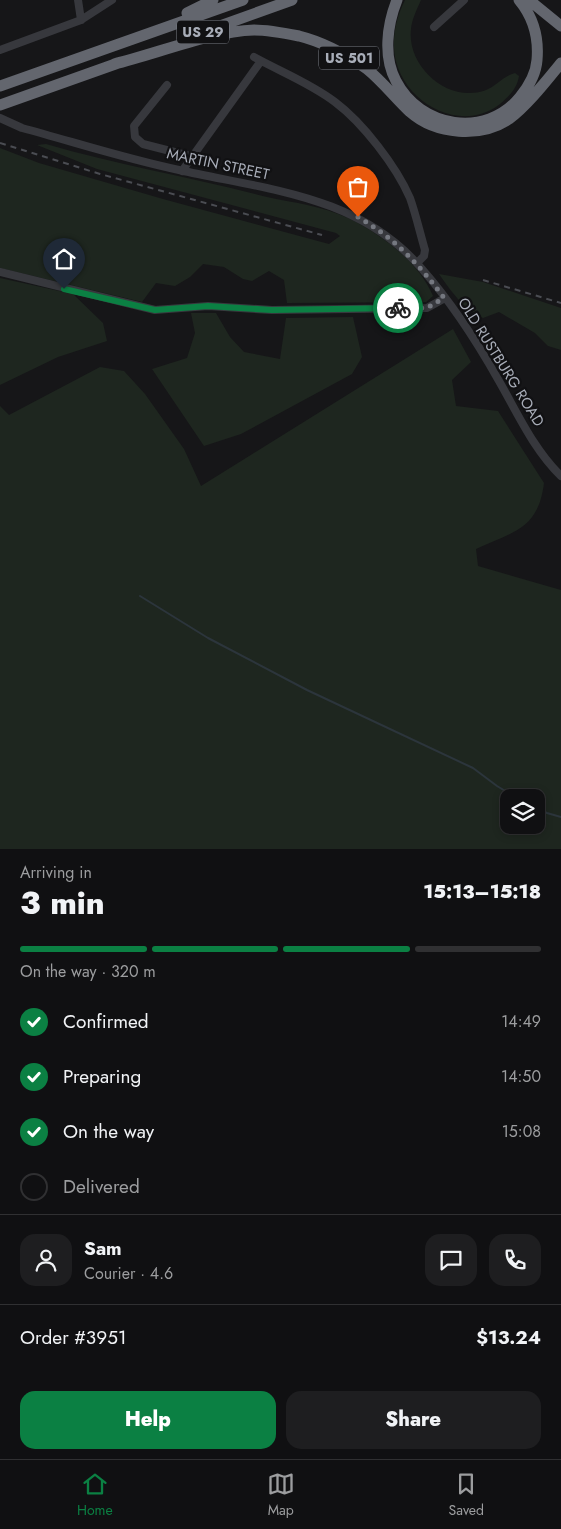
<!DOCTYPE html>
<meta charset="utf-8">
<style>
:root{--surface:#101012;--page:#1e1e20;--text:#f1f3f6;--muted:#9c9d9f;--line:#303032;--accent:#0b8043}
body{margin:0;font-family:Jost,sans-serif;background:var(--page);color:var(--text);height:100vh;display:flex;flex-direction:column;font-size:19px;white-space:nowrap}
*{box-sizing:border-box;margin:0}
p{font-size:16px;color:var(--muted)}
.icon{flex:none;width:28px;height:28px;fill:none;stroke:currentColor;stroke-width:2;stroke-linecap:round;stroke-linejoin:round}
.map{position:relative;height:849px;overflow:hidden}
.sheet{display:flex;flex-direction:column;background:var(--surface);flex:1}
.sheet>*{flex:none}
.controls{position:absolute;left:500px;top:789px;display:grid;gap:10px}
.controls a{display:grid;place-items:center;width:45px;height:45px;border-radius:10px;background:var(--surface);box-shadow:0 2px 8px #0003,0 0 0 1px var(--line);font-size:25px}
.pin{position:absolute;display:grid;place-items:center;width:42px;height:42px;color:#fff;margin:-51px -21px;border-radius:50% 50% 50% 0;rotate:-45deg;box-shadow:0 0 5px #0007}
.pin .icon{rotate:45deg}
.courier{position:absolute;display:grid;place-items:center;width:50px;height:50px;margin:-25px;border:4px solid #0b8043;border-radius:50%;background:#fff;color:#222;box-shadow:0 1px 6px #0007}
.overview em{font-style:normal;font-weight:800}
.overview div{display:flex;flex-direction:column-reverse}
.overview{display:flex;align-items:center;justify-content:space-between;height:85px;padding:0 20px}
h1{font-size:32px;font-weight:800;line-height:38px}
.bar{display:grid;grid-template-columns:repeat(4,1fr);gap:8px 5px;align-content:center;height:60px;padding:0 20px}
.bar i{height:6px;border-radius:4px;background:var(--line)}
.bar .selected{background:var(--accent)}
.bar p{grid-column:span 4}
.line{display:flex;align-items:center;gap:12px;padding:0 20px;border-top:1px solid var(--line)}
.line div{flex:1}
.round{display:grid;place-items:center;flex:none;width:52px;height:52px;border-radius:15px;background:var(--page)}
ol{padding:0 20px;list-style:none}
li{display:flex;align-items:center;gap:15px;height:55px}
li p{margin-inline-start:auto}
li .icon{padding:5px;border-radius:50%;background:var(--accent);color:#fff;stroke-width:4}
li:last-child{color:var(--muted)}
li i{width:28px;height:28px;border:2px solid var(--line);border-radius:50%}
.cta{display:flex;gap:10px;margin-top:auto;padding:10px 20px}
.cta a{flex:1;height:58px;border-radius:15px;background:var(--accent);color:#fff;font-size:20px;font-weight:800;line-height:58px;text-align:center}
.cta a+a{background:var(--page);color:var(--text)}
.dock{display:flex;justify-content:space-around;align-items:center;height:70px;border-top:1px solid var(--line);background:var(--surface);font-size:14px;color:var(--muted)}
.dock a{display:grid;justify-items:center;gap:2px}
.dock .selected{color:var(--accent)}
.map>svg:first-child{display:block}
.green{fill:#1e261f;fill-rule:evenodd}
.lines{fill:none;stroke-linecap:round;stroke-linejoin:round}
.stream{stroke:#2c353c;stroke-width:2}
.minor{stroke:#37383d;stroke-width:8}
.highway{stroke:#63666e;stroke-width:11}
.rail{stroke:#4a4c52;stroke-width:2;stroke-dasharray:6 5;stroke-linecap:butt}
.done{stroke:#757880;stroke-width:5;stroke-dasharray:0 9}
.route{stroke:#0b8043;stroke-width:6}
.labels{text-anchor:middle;stroke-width:4.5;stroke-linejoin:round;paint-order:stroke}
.shield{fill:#111113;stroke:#7b7e86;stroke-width:1}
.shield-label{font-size:14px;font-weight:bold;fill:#a8adb8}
.street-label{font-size:15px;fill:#a8adb8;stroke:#111113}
</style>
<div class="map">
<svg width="561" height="849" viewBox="0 0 561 849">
<rect width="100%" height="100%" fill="#161618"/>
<path class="green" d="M405,0H421C417,9 412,19 411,29C407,61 438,94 470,93C494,93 499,77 515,73L519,76C517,89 509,96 500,104C458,137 396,98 394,48C393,31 398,14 405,0Z
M46,144C118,165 194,178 267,197C295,203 322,206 348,218C381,234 419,262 433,296L426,302L287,303L284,280L269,271L252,281L243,279L224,267L203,264L190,277L175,286L156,283L142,302L0,268V148L39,163L163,199L329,244L340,236L336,233L97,169L37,145Z
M439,274L483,282L561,308V350L548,346L535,333L499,312L483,318C464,310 451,291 439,274Z
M0,278L73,294L103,323L107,341L58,357L0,385Z
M191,313H216L230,337L244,352L280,359L286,318L353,317L362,357L352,374L241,434L204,446L152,369L187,358L195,333Z
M453,329L471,362L452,380L456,406L498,411L544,483C538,530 514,531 476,549L478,566L561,590V849H0V406L9,415L100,367L124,371L145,394L184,449L201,486ZM509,798H536V825H509Z"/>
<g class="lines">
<path class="stream" d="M140,596L208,638L307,690L473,768L497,786L517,798
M536,808L547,813L561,817"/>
<path class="minor" d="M78,0L81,20
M434,27L464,0
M0,50L81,20L112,0
M254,57C281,72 310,83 335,102C363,123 396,166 410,198C416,215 420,233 425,250L424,256L417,263
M167,85L134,126L135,137L143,144L190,156
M0,118L22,128C74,142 126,159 179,170C268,190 359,195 422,269C452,303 477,342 499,381C518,414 534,450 561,476
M182,171L261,61
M0,272L155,310L208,306L272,310L427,308L445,298"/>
<path class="highway" d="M397,0C387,25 383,57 396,81C420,128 486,139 520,97C529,86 536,74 537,60C539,37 534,18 519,0
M529,0L561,26
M187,13L213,0
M195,35L292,0
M114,64C156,54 212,31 254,30C268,30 284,33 299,36C323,42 347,55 367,69C383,82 395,98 410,112C436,135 481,138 509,119C527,106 547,80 561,63
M0,86L243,0
M0,105L121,62"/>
<path class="rail" d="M0,143L100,174L322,235
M483,280L561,303"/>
</g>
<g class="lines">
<path class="done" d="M358,217C394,238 420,265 444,298L427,308H398"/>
<path class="route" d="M64,289L155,310L208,306L272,310L398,308"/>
</g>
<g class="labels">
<g class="shield">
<rect x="177" y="20.5" width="52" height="23" rx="4"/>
<rect x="319" y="46.5" width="60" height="23" rx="4"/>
</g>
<g class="shield-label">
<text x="203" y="37">US 29</text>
<text x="349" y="63">US 501</text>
</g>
<g class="street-label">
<text transform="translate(218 164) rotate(12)" y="5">MARTIN STREET</text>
<text transform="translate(501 362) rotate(58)" y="5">OLD RUSTBURG ROAD</text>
</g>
</g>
</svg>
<div class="controls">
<a><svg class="icon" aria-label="layers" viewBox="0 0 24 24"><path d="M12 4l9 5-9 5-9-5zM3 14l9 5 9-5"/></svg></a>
</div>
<div class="pin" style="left:358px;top:217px;background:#ea580c"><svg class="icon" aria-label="bag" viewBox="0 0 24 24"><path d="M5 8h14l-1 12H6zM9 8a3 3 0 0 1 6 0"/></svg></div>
<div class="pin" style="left:64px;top:289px;background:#1f2937"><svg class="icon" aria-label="home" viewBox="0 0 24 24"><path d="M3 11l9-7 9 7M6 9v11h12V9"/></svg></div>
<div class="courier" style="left:398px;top:308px"><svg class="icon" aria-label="bike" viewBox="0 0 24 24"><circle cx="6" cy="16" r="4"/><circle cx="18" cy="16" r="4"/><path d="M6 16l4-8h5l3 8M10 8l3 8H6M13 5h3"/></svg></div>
</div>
<section class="sheet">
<div class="overview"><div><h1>3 min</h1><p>Arriving in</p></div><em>15:13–15:18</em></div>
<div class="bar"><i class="selected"></i><i class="selected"></i><i class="selected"></i><i></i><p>On the way · 320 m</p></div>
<ol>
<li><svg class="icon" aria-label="check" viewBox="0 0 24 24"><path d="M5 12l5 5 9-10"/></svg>Confirmed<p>14:49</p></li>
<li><svg class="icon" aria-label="check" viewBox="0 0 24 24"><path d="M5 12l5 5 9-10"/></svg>Preparing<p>14:50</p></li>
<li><svg class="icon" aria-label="check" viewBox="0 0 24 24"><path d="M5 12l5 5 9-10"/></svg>On the way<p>15:08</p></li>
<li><i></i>Delivered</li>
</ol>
<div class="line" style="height:90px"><a class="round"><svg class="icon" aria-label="person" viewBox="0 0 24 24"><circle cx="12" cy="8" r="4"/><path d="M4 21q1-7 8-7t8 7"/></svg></a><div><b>Sam</b><p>Courier · 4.6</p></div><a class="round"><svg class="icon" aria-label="chat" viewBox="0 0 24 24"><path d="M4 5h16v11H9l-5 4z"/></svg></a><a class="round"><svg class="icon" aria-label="phone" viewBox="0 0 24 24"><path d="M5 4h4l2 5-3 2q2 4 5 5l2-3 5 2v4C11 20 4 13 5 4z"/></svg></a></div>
<div class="line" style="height:65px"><div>Order #3951</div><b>$13.24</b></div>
<div class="cta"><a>Help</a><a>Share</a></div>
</section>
<nav class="dock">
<a class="selected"><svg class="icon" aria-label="home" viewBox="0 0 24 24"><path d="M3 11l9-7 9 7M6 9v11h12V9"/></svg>Home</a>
<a><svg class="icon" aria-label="map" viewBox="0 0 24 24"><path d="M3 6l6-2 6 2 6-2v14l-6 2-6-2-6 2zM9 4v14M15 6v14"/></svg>Map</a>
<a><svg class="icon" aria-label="saved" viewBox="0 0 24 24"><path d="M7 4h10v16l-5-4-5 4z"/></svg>Saved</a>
</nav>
